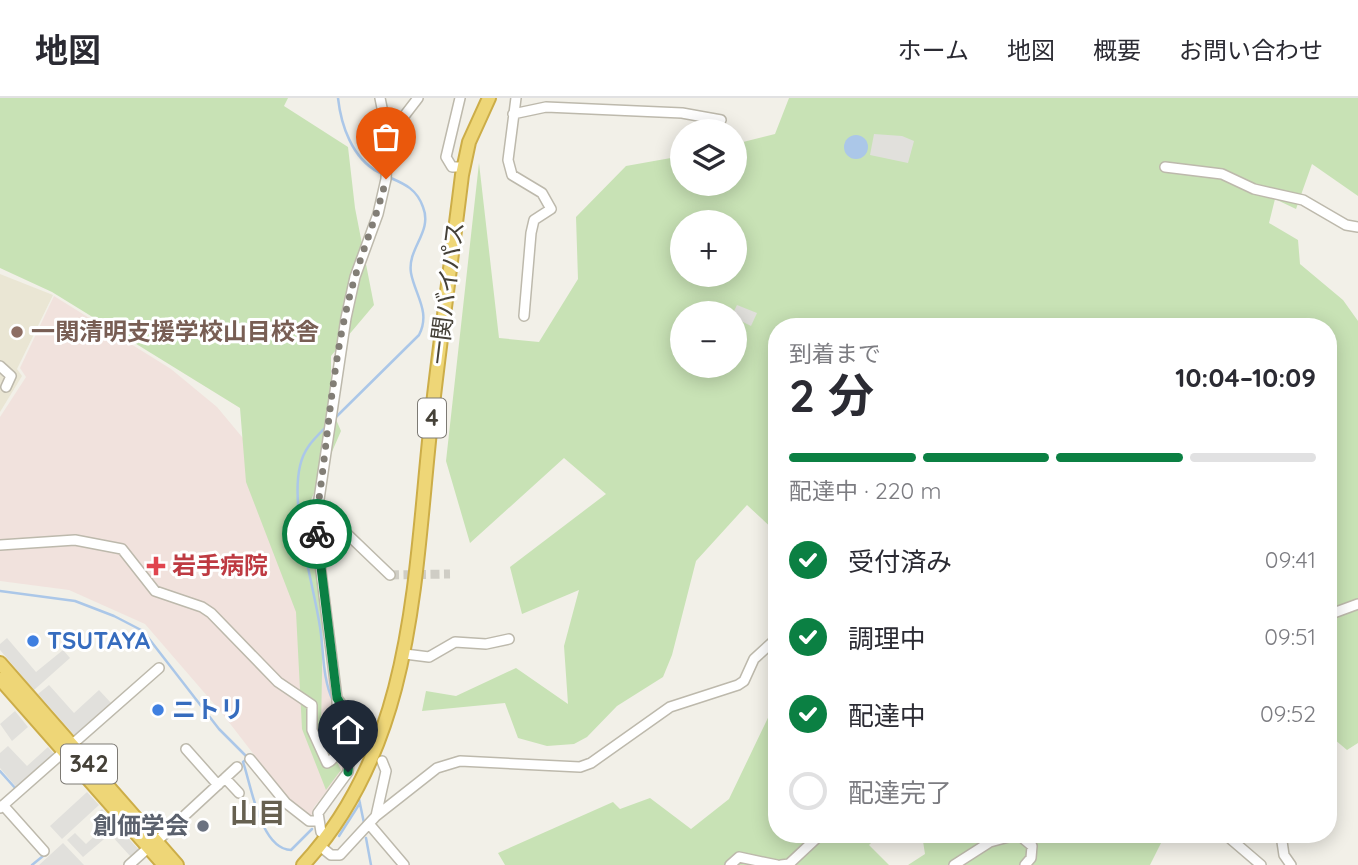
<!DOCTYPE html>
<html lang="ja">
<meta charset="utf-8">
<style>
:root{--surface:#fff;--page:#f7f7f7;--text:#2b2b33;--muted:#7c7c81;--line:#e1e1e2;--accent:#0b8043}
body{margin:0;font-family:Quicksand,"Noto Sans JP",sans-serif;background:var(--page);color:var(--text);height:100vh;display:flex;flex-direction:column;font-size:26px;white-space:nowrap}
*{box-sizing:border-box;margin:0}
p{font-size:23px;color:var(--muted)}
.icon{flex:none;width:38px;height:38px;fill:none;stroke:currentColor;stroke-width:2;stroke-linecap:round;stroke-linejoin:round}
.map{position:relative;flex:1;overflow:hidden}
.details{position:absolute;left:768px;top:220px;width:569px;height:525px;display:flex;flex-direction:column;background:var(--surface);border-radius:28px;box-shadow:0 4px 18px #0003}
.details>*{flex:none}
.buttons{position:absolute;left:670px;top:21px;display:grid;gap:14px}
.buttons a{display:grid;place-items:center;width:77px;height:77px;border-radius:50%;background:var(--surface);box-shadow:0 4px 18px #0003;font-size:35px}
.pin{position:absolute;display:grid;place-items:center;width:60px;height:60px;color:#fff;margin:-72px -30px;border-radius:50% 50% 50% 0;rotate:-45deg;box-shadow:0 0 7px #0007}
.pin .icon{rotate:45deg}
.courier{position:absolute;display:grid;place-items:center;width:70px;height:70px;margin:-35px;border:5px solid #0b8043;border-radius:50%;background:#fff;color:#222;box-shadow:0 2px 9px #0007}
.overview em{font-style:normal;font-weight:700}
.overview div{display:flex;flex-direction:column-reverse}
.overview{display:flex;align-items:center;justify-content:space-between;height:119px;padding:0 21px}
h1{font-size:46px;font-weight:700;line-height:52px}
.bar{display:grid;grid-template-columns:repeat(4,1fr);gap:10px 7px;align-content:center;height:84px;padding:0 21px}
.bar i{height:9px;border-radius:5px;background:var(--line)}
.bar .active{background:var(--accent)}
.bar p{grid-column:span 4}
ol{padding:0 21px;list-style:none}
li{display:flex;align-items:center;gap:21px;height:77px}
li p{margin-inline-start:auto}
li .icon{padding:7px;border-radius:50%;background:var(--accent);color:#fff;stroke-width:4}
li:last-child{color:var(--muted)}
li i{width:38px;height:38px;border:4px solid var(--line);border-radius:50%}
header{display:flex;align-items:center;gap:42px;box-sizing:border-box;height:98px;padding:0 35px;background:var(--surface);border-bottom:2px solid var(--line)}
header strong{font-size:33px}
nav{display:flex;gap:38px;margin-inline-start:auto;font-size:24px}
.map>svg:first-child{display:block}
.education{fill:#eae6d4}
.medical{fill:#f1e2dd}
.green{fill:#c8e2b5;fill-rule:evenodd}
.parking{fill:#e1e0dc}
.water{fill:#abc7e8}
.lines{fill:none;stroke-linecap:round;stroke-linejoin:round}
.stream{stroke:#abc7e8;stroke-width:2.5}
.minor-tunnel{stroke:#cfcdc5;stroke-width:9;stroke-dasharray:9 4.5;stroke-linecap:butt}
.minor-casing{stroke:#bdb9ac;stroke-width:12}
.highway-casing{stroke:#ccad48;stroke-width:16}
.minor{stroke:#fff;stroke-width:9}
.highway{stroke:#eed677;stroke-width:12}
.done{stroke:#827e76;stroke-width:7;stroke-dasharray:0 12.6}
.route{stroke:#0b8043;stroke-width:9}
.education-dot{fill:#8d6e63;stroke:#fff;stroke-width:2.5}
.health-dot{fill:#e0444e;stroke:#fff;stroke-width:2.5}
.shop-dot{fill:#3f7fe0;stroke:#fff;stroke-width:2.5}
.worship-dot{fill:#6b7280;stroke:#fff;stroke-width:2.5}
.labels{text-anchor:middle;stroke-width:6;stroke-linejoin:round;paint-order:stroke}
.shield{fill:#fff;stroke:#7d7a74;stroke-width:2}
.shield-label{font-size:23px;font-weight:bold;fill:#454138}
.street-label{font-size:24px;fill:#454138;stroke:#fff}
.education-label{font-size:24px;font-weight:bold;fill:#785e54;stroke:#fff;text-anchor:start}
.health-label{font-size:24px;font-weight:bold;fill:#be3a42;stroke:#fff;text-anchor:start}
.shop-label{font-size:24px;font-weight:bold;fill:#366cbe;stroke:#fff;text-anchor:start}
.worship-label{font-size:24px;font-weight:bold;fill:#5b616d;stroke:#fff;text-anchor:end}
.quarter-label{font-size:28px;font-weight:bold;fill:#666050;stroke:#fff}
</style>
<header>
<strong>地図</strong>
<nav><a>ホーム</a><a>地図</a><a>概要</a><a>お問い合わせ</a></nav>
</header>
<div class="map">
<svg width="1358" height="767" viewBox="0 0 1358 767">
<rect width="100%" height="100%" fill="#f2f0e8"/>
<path class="education" d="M0,176L53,197L17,271L22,278L0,314Z"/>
<path class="medical" d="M54,198L171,271L217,309L277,381L336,611L343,673L314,709L311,720L289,702L221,614L145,526L69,492L0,483V319L26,279L20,270Z"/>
<path class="green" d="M0,0H288L284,8L348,49L355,110L374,207L331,258V310L341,333L311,402L324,464L321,631L341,672L326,692L302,631L296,514L246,384L240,310L52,194L0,170Z
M789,0H1358V98L1312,66L1296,111L1275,101L1269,125L1298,142L1300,166L1343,202L1358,223V645L1347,652L1328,636V229H777V435L747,407L696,463L672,557L663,579L617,608L587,639L574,646L547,648L518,640L505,605L422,613L426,593L456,598L516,570L568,606L564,548L579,492L522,516L510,469L606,396L564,360L470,445L446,363L479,65L499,240L539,244L578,181L576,119L626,68L682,58V86H735V46L775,36ZM682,124H735V177H682ZM682,215H735V268H682Z
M777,601V737H879L869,747L889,767H505L498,755L613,704L620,711L650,700L691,731L729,701Z
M922,737H1165L1150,767H908L925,756Z"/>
<path class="parking" d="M874,36L902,38L914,43L908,65L870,57Z
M737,207L757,215L751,228L735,220L733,215Z
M7,540L36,574L63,552L70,560L34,592L0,552V546Z
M49,587L74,615L99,592L112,606L75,638L38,596Z
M15,613L28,629L12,643L0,626Z
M8,648L27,668L48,649L55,657L17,690L0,670V655Z
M87,694L99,707L62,741L50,728Z
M102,711L139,752L131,759L110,736L83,759L67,742L75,735L86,746L103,730L93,719Z
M63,745L84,767H39Z"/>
<path class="water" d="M844 49a12 12 0 1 1 24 0a12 12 0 1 1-24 0Z"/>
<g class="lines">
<path class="stream" d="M334,321L419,237C431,214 415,197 411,175C407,150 433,134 423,109C415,86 397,84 378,74C352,60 341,27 338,0
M327,328C314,341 304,350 300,368C290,410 313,484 320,529C324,553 322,580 333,603
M0,493L75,503L114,518L143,533L219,631L248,660L243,664C251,686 260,751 291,752L312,731
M0,673L16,691
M359,701L364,725
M339,738L360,705
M366,740L371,767
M32,767L43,758"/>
<path class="minor-tunnel" d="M390,477L450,476"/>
<g class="minor-casing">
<path id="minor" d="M460,0L446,59L452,69H464
M516,0L508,62L512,77L542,95L551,111L534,122L531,135L524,218
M513,16L546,9L682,15L721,22
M388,39L418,0
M1165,69L1222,76L1254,91L1303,102L1346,127L1358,129
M0,268L11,278L6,289
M318,408L390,477
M0,447L75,442L122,451L155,493L202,509L211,515L278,584L312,607V632L327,665C346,657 337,619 337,602
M1328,517L1358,506
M405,556L429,559L455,544L486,546L509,541
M371,648L337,600L317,442L318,408L346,220L355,179L378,116L386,81L388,39L380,0
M186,651L218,687
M250,661L286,705L309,723H319
M225,680L239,695
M3,707L44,753
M0,710L159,570
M376,718L386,673L382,663
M370,727L404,767
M321,734L318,715L348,674L351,644L357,632
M1019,737L1032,748L1031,760L1025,767
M1226,737L1261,767
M1281,737L1284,757L1291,767
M156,744L237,669
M320,748L331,757H340L376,718L437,670L460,663L580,669L591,665L670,609L738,587L744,583L754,561L777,540
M129,767L148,750
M730,767L739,759L777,767
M781,767L789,766L820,737
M954,767L990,744L1016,737"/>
</g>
<g class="highway-casing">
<path id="highway" d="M0,565L177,767
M0,581L164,767
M303,767C415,646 414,478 431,324C440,242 452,159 462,77L469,44L489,0"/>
</g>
<use href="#minor" class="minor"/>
<use href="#highway" class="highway"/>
</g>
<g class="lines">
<path class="done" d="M317,436L318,408C329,333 333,252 355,179C365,146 378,115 386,81"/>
<path class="route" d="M317,436L337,600L357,632L351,644L348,674"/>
</g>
<circle class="education-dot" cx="17" cy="234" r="7"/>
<path class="health-dot" d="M152.5 457.5h7v7h7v7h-7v7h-7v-7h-7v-7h7z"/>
<g class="shop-dot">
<circle cx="33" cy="543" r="7"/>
<circle cx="158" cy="612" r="7"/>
</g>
<circle class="worship-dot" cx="203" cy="728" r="7"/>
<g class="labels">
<g class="shield">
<rect x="418" y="300.5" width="28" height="39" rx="5"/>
<rect x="61" y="646.5" width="56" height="39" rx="5"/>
</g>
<g class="shield-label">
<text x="432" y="328">4</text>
<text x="89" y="674">342</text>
</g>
<g class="street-label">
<text transform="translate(447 195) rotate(-83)" y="8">一関バイパス</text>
</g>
<g class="education-label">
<text x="31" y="242">一関清明支援学校山目校舎</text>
</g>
<g class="health-label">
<text x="172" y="476">岩手病院</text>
</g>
<g class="shop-label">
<text x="47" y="551">TSUTAYA</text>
<text x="172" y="620">ニトリ</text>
</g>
<g class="worship-label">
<text x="189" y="736">創価学会</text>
</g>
<g class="quarter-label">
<text x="258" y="725">山目</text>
</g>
</g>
</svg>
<div class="buttons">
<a><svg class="icon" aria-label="layers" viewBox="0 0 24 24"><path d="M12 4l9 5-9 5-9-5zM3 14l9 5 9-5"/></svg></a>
<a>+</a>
<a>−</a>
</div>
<div class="pin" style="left:386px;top:81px;background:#ea580c"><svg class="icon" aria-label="bag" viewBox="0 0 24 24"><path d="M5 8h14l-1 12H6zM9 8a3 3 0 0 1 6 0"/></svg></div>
<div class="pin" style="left:348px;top:674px;background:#1f2937"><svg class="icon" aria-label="home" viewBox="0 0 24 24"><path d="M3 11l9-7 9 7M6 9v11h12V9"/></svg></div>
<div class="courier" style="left:317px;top:436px"><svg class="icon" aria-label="bike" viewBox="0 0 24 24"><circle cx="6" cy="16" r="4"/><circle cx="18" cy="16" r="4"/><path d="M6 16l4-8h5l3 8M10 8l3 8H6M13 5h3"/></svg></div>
<section class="details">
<div class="overview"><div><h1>2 分</h1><p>到着まで</p></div><em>10:04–10:09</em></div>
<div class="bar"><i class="active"></i><i class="active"></i><i class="active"></i><i></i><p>配達中 · 220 m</p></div>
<ol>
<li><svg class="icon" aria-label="check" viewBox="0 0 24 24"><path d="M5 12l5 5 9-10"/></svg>受付済み<p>09:41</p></li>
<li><svg class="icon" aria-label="check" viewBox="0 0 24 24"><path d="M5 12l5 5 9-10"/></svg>調理中<p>09:51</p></li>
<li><svg class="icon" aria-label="check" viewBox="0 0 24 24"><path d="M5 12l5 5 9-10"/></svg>配達中<p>09:52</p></li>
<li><i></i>配達完了</li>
</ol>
</section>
</div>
